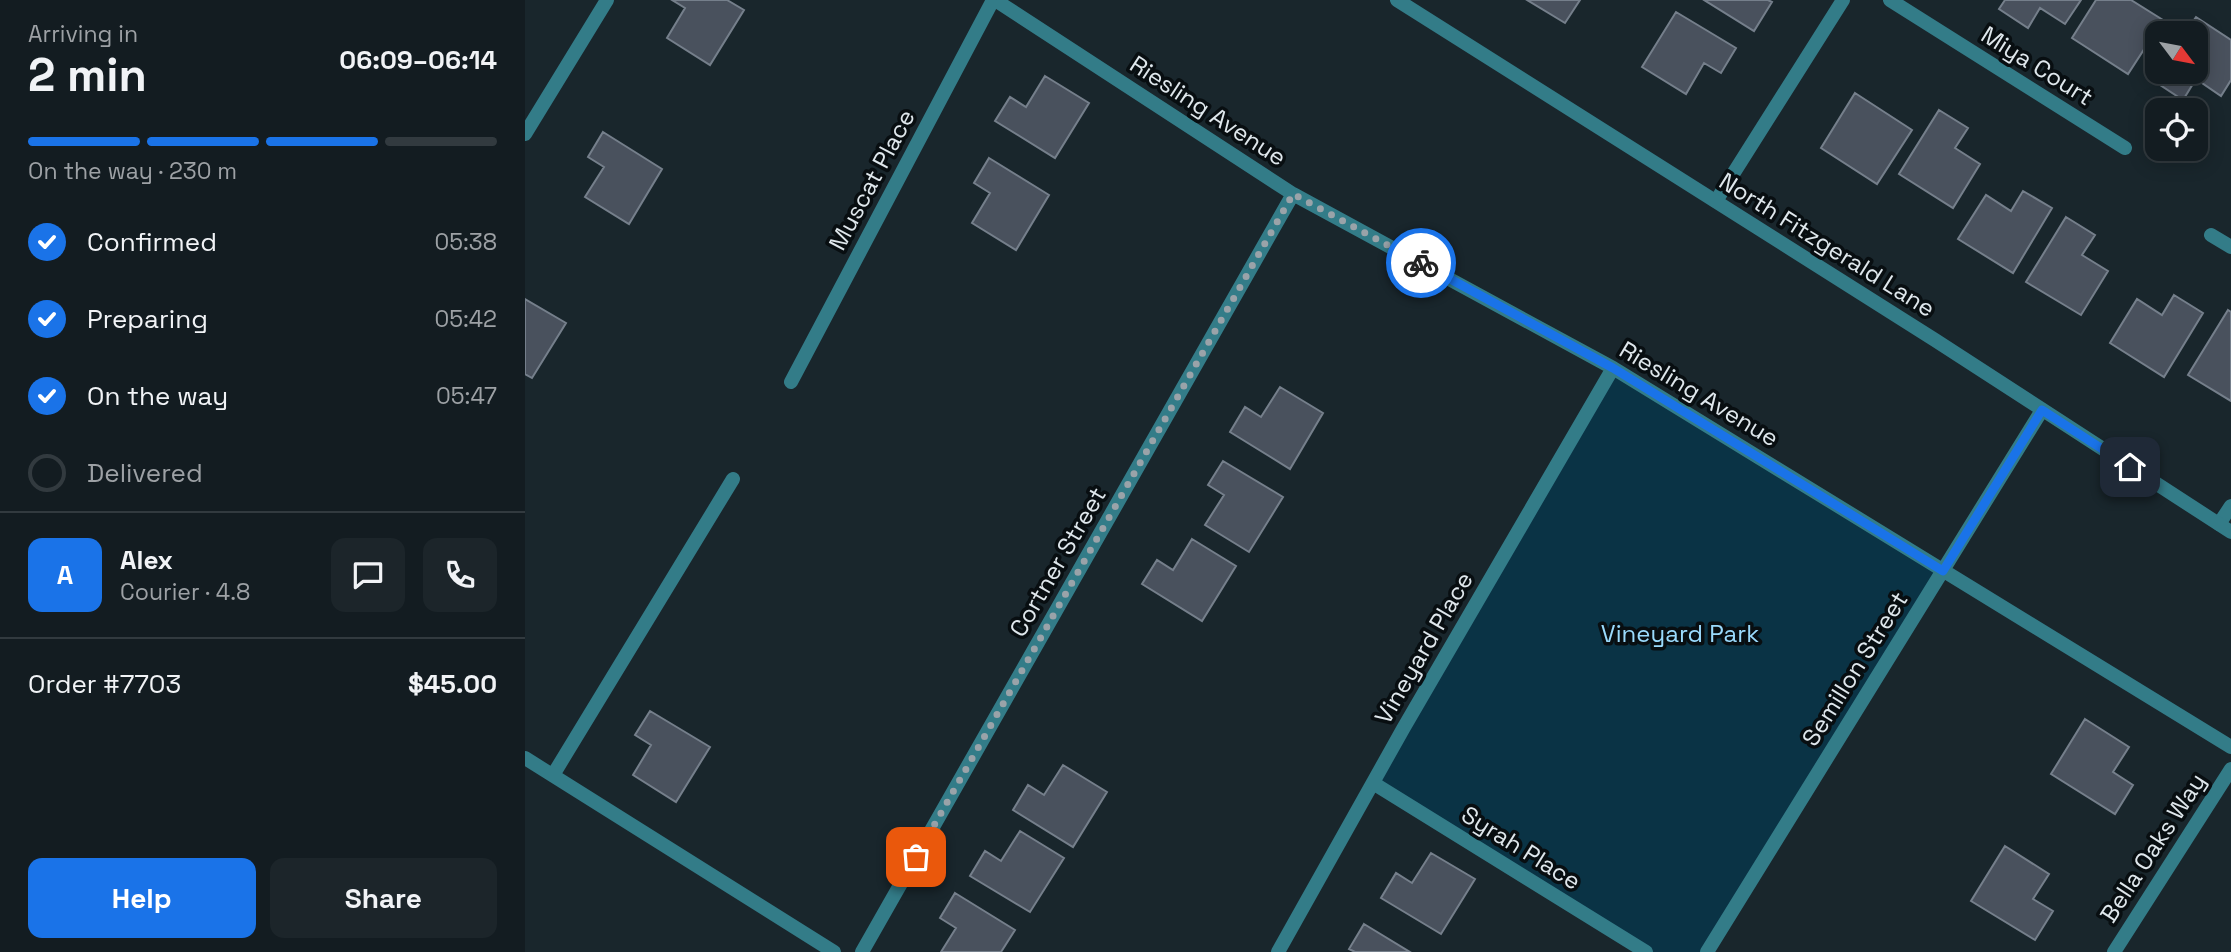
<!DOCTYPE html>
<meta charset="utf-8">
<style>
:root{--surface:#131c21;--page:#1c252a;--text:#f1f3f6;--muted:#9da1a5;--line:#323a3f;--accent:#1a73e8}
body{margin:0;font-family:"Space Grotesk",sans-serif;background:var(--page);color:var(--text);height:100vh;display:flex;flex-direction:column;font-size:26px;white-space:nowrap}
*{box-sizing:border-box;margin:0}
p{font-size:23px;color:var(--muted)}
.icon{flex:none;width:38px;height:38px;fill:none;stroke:currentColor;stroke-width:2;stroke-linecap:round;stroke-linejoin:round}
.map{position:relative;flex:1;overflow:hidden}
.panel{display:flex;flex-direction:column;background:var(--surface);width:525px}
.panel>*{flex:none}
.needle{width:46px;rotate:122deg}
.buttons{position:absolute;left:1620px;top:21px;display:grid;gap:14px}
.buttons a{display:grid;place-items:center;width:63px;height:63px;border-radius:14px;background:var(--surface);box-shadow:0 4px 18px #0003,0 0 0 2px var(--line);font-size:35px}
.pin{position:absolute;display:grid;place-items:center;width:60px;height:60px;color:#fff;margin:-30px;border-radius:14px;box-shadow:0 4px 10px #0006}
.courier{position:absolute;display:grid;place-items:center;width:70px;height:70px;margin:-35px;border:5px solid #1a73e8;border-radius:50%;background:#fff;color:#222;box-shadow:0 2px 9px #0007}
.head em{font-style:normal;font-weight:600}
.head div{display:flex;flex-direction:column-reverse}
.head{display:flex;align-items:center;justify-content:space-between;height:119px;padding:0 28px}
h1{font-size:46px;font-weight:600;line-height:52px}
.bar{display:grid;grid-template-columns:repeat(4,1fr);gap:10px 7px;align-content:center;height:84px;padding:0 28px}
.bar i{height:9px;border-radius:5px;background:var(--line)}
.bar .on{background:var(--accent)}
.bar p{grid-column:span 4}
.line{display:flex;align-items:center;gap:18px;padding:0 28px;border-top:2px solid var(--line)}
.line div{flex:1}
.round{display:grid;place-items:center;flex:none;width:74px;height:74px;border-radius:14px;background:var(--page)}
ol{padding:0 28px;list-style:none}
li{display:flex;align-items:center;gap:21px;height:77px}
li p{margin-inline-start:auto}
li .icon{padding:7px;border-radius:50%;background:var(--accent);color:#fff;stroke-width:4}
li:last-child{color:var(--muted)}
li i{width:38px;height:38px;border:4px solid var(--line);border-radius:50%}
.action{display:flex;gap:14px;margin-top:auto;padding:14px 28px}
.action a{flex:1;height:80px;border-radius:14px;background:var(--accent);color:#fff;font-size:28px;font-weight:600;line-height:80px;text-align:center}
.action a+a{background:var(--page);color:var(--text)}
main{display:flex;flex:1;min-height:0}
.map>svg:first-child{display:block}
.green{fill:#0a3345}
.building{fill:#49515d;stroke:#757f8b;stroke-width:2}
.lines{fill:none;stroke-linecap:round;stroke-linejoin:round}
.minor{stroke:#337c88;stroke-width:14}
.tertiary{stroke:#337c88;stroke-width:14}
.done{stroke:#9aa3a9;stroke-width:7;stroke-dasharray:0 12.6}
.route{stroke:#1a73e8;stroke-width:9}
.labels{text-anchor:middle;stroke-width:7;stroke-linejoin:round;paint-order:stroke}
.street-label{font-size:24px;fill:#dfe7ec;stroke:#080e11}
.park-label{font-size:24px;fill:#9adafc;stroke:#080e11}
</style>
<main>
<section class="panel">
<div class="head"><div><h1>2 min</h1><p>Arriving in</p></div><em>06:09–06:14</em></div>
<div class="bar"><i class="on"></i><i class="on"></i><i class="on"></i><i></i><p>On the way · 230 m</p></div>
<ol>
<li><svg class="icon" aria-label="check" viewBox="0 0 24 24"><path d="M5 12l5 5 9-10"/></svg>Confirmed<p>05:38</p></li>
<li><svg class="icon" aria-label="check" viewBox="0 0 24 24"><path d="M5 12l5 5 9-10"/></svg>Preparing<p>05:42</p></li>
<li><svg class="icon" aria-label="check" viewBox="0 0 24 24"><path d="M5 12l5 5 9-10"/></svg>On the way<p>05:47</p></li>
<li><i></i>Delivered</li>
</ol>
<div class="line" style="height:126px"><b class="round" style="background:var(--accent);color:#fff">A</b><div><b>Alex</b><p>Courier · 4.8</p></div><a class="round"><svg class="icon" aria-label="chat" viewBox="0 0 24 24"><path d="M4 5h16v11H9l-5 4z"/></svg></a><a class="round"><svg class="icon" aria-label="phone" viewBox="0 0 24 24"><path d="M5 4h4l2 5-3 2q2 4 5 5l2-3 5 2v4C11 20 4 13 5 4z"/></svg></a></div>
<div class="line" style="height:91px"><div>Order #7703</div><b>$45.00</b></div>
<div class="action"><a>Help</a><a>Share</a></div>
</section>
<div class="map">
<svg width="1706" height="952" viewBox="0 0 1706 952">
<rect width="100%" height="100%" fill="#19262c"/>
<path class="green" d="M1088,368L1418,571L1182,952H1121L848,783Z"/>
<path class="building" d="M147,0H202L219,10L185,65L142,38L160,8Z
M1002,0H1055L1040,23Z
M1179,0H1243L1247,2L1229,31Z
M1480,0H1556L1540,24L1515,8L1503,28L1474,9Z
M1571,0H1606L1638,20L1603,74L1547,38Z
M1151,12L1211,48L1196,73L1179,63L1161,94L1117,67Z
M1671,17L1706,40V80L1696,96L1671,79L1658,100L1629,81L1635,72H1671V33H1660Z
M520,76L564,103L530,158L470,121L485,97L501,107Z
M1330,93L1387,130L1352,184L1296,148Z
M1414,110L1443,128L1430,148L1455,164L1428,208L1374,174Z
M78,132L137,169L104,224L60,197L79,167L63,157Z
M464,158L524,195L491,250L447,223L465,193L449,183Z
M1498,191L1527,208L1488,273L1433,239L1461,195L1486,211Z
M1541,217L1570,235L1557,255L1583,271L1556,315L1501,282Z
M1649,295L1678,313L1639,377L1585,343L1612,299L1637,315Z
M0,299L41,323L7,378L0,374Z
M1703,310L1706,312V401L1663,375Z
M755,387L798,413L765,469L705,432L720,407L736,417Z
M698,461L758,497L724,552L680,525L699,495L683,485Z
M667,539L711,566L677,621L617,584L632,560L648,570Z
M125,711L185,747L151,802L108,775L126,745L110,735Z
M1560,719L1604,747L1588,772L1608,785L1590,814L1526,774Z
M538,765L582,792L548,847L488,810L503,785L519,795Z
M495,831L539,858L505,912L445,876L460,851L476,861Z
M1480,846L1524,874L1508,899L1528,911L1510,940L1446,901Z
M906,853L950,879L916,934L856,898L871,873L887,883Z
M430,893L490,930L476,952H416L431,928L415,918Z
M839,924L885,952H830L824,949Z"/>
<g class="lines">
<path class="minor" d="M470,0L768,194L1088,368L1706,747
M1365,0L1600,148
M0,134L82,0
M1191,201L1318,0
M1686,235L1706,247
M266,382L468,0
M1694,524L1706,506
M0,758L309,952
M28,775L208,479
M848,783L1121,952
M337,952L768,194
M753,952L878,729L1088,368
M1182,952L1517,410
M1589,952L1706,769"/>
<path class="tertiary" d="M872,0L1410,340L1706,532"/>
</g>
<g class="lines">
<path class="done" d="M391,857L768,194L896,263"/>
<path class="route" d="M896,263L1088,368L1418,571L1517,410L1605,467"/>
</g>
<g class="labels">
<g class="street-label">
<text transform="translate(1512 66) rotate(32)" y="8">Miya Court</text>
<text transform="translate(683 111) rotate(33)" y="8">Riesling Avenue</text>
<text transform="translate(347 180) rotate(-62)" y="8">Muscat Place</text>
<text transform="translate(1302 245) rotate(32)" y="8">North Fitzgerald Lane</text>
<text transform="translate(1174 394) rotate(31)" y="8">Riesling Avenue</text>
<text transform="translate(533 562) rotate(-60)" y="8">Cortner Street</text>
<text transform="translate(899 648) rotate(-60)" y="8">Vineyard Place</text>
<text transform="translate(1330 669) rotate(-58)" y="8">Semillon Street</text>
<text transform="translate(996 848) rotate(32)" y="8">Syrah Place</text>
<text transform="translate(1628 848) rotate(-57)" y="8">Bella Oaks Way</text>
</g>
<g class="park-label">
<text x="1155" y="642">Vineyard Park</text>
</g>
</g>
</svg>
<div class="buttons">
<a><svg class="needle" viewBox="-14 -14 28 28"><path d="M0-13l5 13h-10z" fill="#e53935"/><path d="M0 13l5-13h-10z" fill="#9da1a5"/></svg></a>
<a><svg class="icon" aria-label="locate" viewBox="0 0 24 24"><circle cx="12" cy="12" r="6"/><path d="M12 2v4M12 18v4M2 12h4M18 12h4"/></svg></a>
</div>
<div class="pin" style="left:391px;top:857px;background:#ea580c"><svg class="icon" aria-label="bag" viewBox="0 0 24 24"><path d="M5 8h14l-1 12H6zM9 8a3 3 0 0 1 6 0"/></svg></div>
<div class="pin" style="left:1605px;top:467px;background:#1f2937"><svg class="icon" aria-label="home" viewBox="0 0 24 24"><path d="M3 11l9-7 9 7M6 9v11h12V9"/></svg></div>
<div class="courier" style="left:896px;top:263px"><svg class="icon" aria-label="bike" viewBox="0 0 24 24"><circle cx="6" cy="16" r="4"/><circle cx="18" cy="16" r="4"/><path d="M6 16l4-8h5l3 8M10 8l3 8H6M13 5h3"/></svg></div>
</div>
</main>
